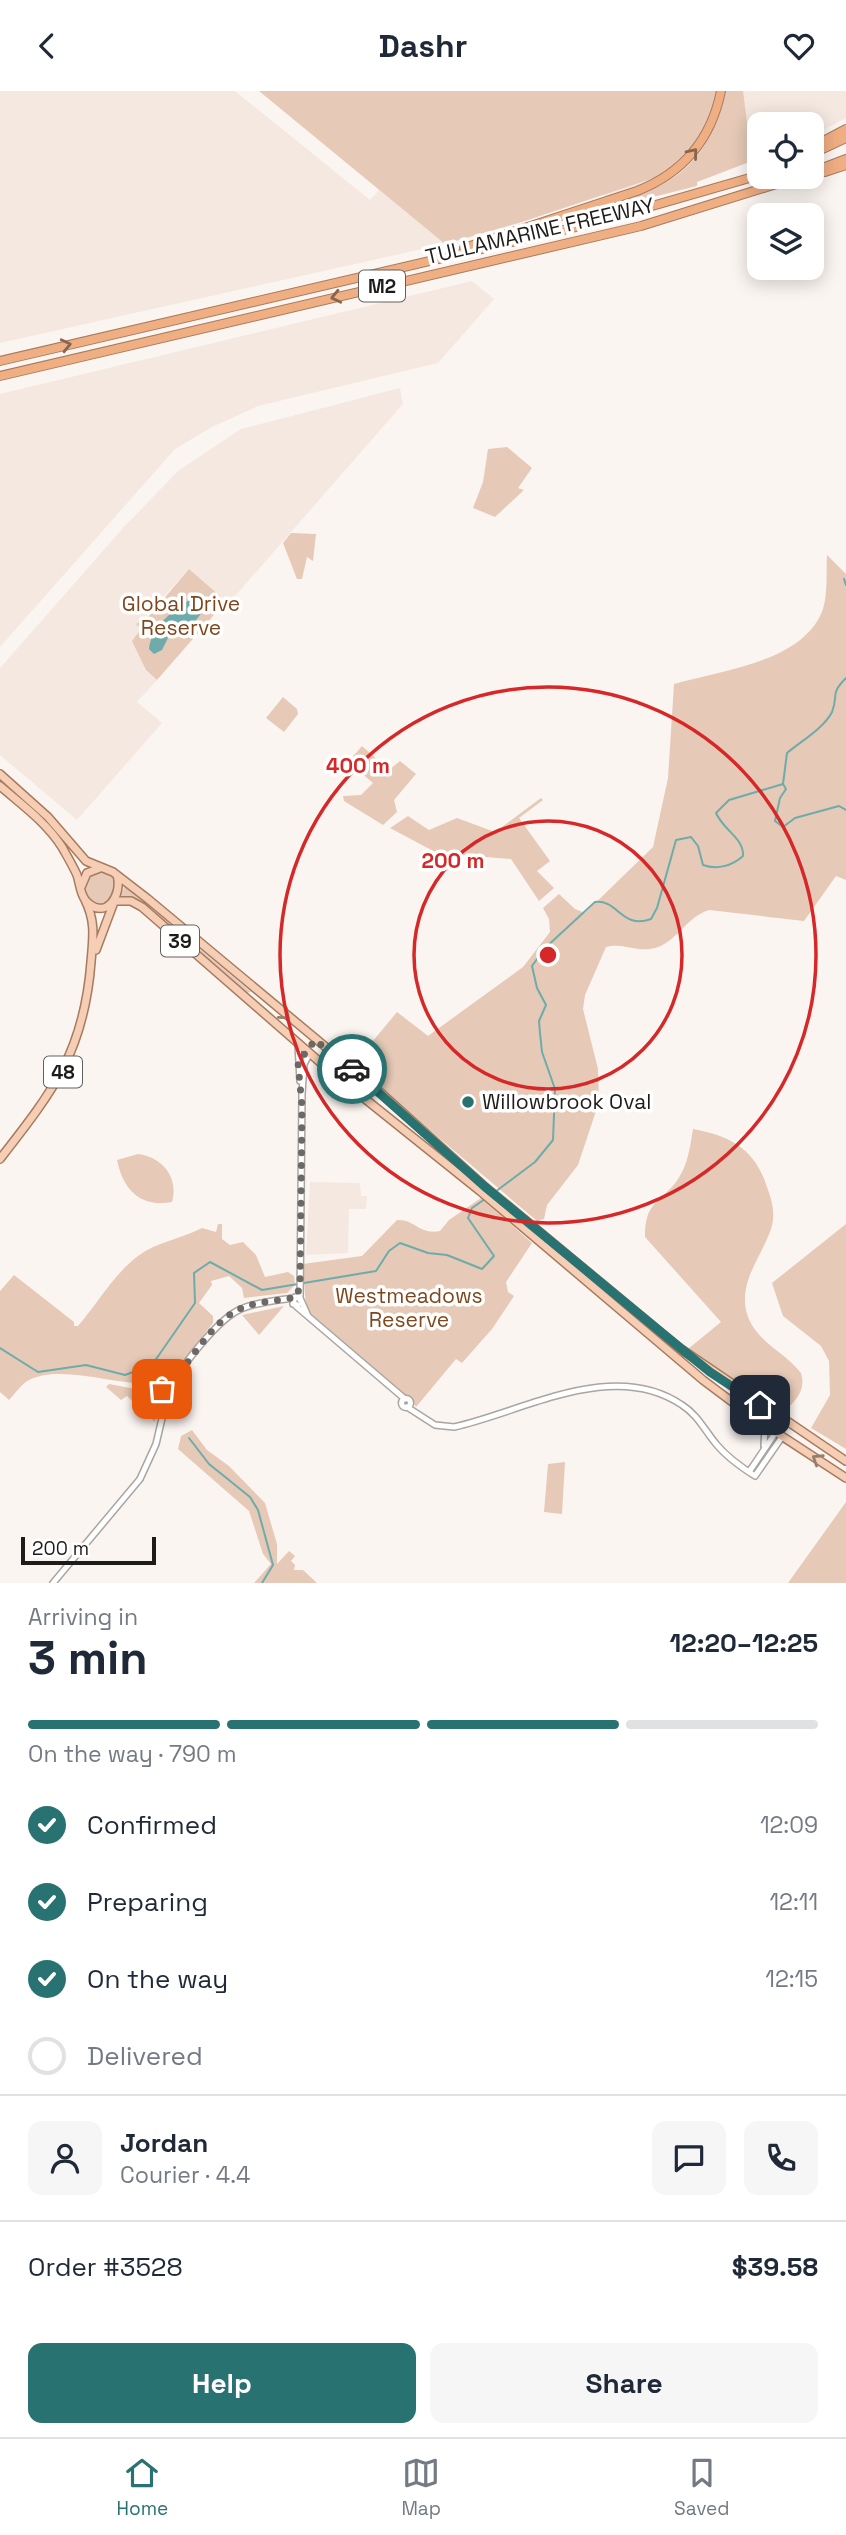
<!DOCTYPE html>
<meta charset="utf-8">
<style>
:root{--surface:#fff;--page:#f6f6f7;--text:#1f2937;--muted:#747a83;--line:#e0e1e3;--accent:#287271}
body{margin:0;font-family:"Space Grotesk",sans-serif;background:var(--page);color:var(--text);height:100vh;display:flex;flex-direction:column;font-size:26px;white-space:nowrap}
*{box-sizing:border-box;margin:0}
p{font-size:23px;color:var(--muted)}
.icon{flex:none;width:38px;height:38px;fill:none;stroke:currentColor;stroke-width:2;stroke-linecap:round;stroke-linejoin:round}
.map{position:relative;height:1492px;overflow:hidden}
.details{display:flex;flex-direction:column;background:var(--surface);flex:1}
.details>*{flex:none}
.buttons{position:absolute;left:747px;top:21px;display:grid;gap:14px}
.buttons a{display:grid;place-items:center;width:77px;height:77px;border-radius:14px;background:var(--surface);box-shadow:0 4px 18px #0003;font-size:35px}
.scale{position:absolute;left:21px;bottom:18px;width:135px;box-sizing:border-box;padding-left:7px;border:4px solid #1e1c1a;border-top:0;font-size:19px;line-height:24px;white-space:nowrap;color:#1e1c1a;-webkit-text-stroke:5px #fff;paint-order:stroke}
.pin{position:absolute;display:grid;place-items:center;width:60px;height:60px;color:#fff;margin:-30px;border-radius:14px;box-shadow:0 4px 10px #0006}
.courier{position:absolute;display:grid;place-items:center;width:70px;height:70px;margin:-35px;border:5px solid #287271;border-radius:50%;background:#fff;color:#222;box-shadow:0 2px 9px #0007}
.overview em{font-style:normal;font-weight:800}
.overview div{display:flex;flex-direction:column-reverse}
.overview{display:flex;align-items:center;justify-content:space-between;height:119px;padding:0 28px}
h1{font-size:46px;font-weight:800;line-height:52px}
.bar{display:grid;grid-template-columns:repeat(4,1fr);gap:10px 7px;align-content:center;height:84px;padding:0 28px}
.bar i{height:9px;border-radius:5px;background:var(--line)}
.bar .selected{background:var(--accent)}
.bar p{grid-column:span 4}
.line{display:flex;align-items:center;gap:18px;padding:0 28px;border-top:2px solid var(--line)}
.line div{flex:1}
.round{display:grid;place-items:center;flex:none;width:74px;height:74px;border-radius:14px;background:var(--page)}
ol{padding:0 28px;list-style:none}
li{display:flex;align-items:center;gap:21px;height:77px}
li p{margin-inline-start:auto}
li .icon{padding:7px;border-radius:50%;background:var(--accent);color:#fff;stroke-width:4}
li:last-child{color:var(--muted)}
li i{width:38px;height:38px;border:4px solid var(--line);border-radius:50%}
.primary-button{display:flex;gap:14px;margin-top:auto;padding:14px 28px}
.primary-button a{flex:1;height:80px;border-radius:14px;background:var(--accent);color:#fff;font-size:28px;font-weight:800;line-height:80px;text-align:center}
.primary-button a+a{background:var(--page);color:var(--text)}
header{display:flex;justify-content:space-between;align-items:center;height:91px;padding:0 28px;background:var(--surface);font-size:32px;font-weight:800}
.tab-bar{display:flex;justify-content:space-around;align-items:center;height:98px;border-top:2px solid var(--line);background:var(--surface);font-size:19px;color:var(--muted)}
.tab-bar a{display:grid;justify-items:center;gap:4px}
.tab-bar .selected{color:var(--accent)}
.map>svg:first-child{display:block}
.built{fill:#f5e8e0}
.green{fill:#e6c9b7}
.water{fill:#6dacaa}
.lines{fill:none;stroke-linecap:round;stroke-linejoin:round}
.stream{stroke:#6dacaa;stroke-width:2}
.tertiary-casing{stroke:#aba5a1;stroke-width:8}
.primary-casing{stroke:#a67b5e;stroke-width:10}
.motorway-casing{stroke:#a67b5e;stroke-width:10}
.tertiary{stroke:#fff;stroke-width:5}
.primary{stroke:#f6ceb5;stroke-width:7}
.motorway{stroke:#f0ae83;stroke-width:8}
.oneway{stroke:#87654e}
.oneway2{stroke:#957e6f}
.done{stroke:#6b6865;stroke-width:7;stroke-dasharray:0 12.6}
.route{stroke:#287271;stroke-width:9}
.ring{fill:none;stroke:#d62828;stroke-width:3.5}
.poi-dot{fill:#287271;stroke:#fff;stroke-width:2.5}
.labels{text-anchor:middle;stroke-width:7;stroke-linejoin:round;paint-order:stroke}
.shield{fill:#fff;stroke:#62605f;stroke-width:2}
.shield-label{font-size:19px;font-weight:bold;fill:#1e1c1a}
.street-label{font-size:21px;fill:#1e1c1a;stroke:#fff}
.park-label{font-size:21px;fill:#7f471d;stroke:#fff}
.poi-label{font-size:21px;fill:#1e1c1a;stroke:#fff;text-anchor:start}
.centre{fill:#d62828;stroke:#fff;stroke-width:3.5}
.ring-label{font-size:21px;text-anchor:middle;font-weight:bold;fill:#d62828;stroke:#fff;stroke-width:7;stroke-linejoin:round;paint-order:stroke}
</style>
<header><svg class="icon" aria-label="back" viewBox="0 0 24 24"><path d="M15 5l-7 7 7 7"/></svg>Dashr<svg class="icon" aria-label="heart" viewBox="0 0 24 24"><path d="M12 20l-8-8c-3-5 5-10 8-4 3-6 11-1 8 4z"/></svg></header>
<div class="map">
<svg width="846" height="1492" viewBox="0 0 846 1492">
<rect width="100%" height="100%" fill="#fbf5f1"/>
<path class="built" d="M0,0H235L370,109L379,99L445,153L0,252Z
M521,0H846V27L812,45V33H760L759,66L696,91L612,114Z
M472,190L494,208L438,272L258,315L212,336L175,358L0,556V303Z
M400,297L403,313L229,512L189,478L144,527L142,537L146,579L157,589L137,611L162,632L77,729L0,664V577L123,437L178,380L241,338Z
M310,1091L360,1092L361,1105H367L366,1118H349L348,1162L306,1164Z"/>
<path class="green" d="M259,0H717L708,29L695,53L663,84L522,131L445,153Z
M726,0H743L752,70L697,91V95L577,125C657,99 704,91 726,0Z
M507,356L532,377L518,397L524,399L495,426L473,417L483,391L488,358Z
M291,442L316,443L313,470L307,466L302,488H297L283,452Z
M827,464L846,483V789L836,785L804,830L709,819C686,826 677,851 655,857C637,862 623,851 606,856L585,904L583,918L598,978L599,1011L578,1074L547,1114L544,1128L537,1130L353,974L397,921L428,945L523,876L550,841L549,828L543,817L559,803L575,818L585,822L653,756L668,687L674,593C723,579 804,571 823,518C828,502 826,480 827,464Z
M189,478L226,510L157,589L146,579L132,550L141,538L136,533L150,524Z
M283,606L297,618L298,623L284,641L266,627Z
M362,655L389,679L400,670L416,683L394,709L397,721L383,734L344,710L343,705L361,704L373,692L348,671Z
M541,707L543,709L519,727L550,770L537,780L554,797L539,810L511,768L437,762L390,737L408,725L429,739L457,727L495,741Z
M85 796a16 16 0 1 1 32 0a16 16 0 1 1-32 0Z
M125,795L251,901L246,902L143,814L119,807Z
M693,1038C731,1045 755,1058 767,1096C772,1110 776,1122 771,1138C761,1167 738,1191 747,1223C756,1251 784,1260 801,1282C806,1299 797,1308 786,1319L775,1318L714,1280L688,1258L721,1231L645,1146C645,1111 658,1114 676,1091C688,1075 690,1056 693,1038Z
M138,1063C162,1066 179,1086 172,1111C141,1117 123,1099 117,1069Z
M481,1107L532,1152L506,1191L508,1201L514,1205L492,1238L462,1272L456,1268L416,1316L411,1308L403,1305L306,1219L303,1173L362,1165L397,1129C415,1128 419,1144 440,1140L449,1129Z
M218,1133H222V1148L230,1154L243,1151L256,1164L265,1186L288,1181L294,1185L295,1194L287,1202L244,1207L242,1197L229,1185L211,1190L212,1194L199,1212L213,1225V1232L166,1291C129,1300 64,1271 29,1289C21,1293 15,1303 9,1309L0,1301V1200L14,1184L74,1231V1235H78C97,1213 115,1182 138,1165C156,1151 181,1148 202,1137L216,1141Z
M846,1133V1358L811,1337L830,1304L829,1270L821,1255L783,1225L772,1192Z
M284,1215L259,1244L242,1224Z
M109,1293L157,1302L155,1331L127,1305L121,1309L106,1296Z
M192,1339L207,1359L229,1375L265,1412L277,1453V1473L289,1460L295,1465L291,1470L295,1474L294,1479H303L317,1492H254L271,1473L263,1463L249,1420L178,1358L181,1345Z
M565,1371L562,1423L544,1421L548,1373Z
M846,1411V1492H788Z"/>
<path class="water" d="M191,508L199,509L203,520L193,533L172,539L162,559L154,563L149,558C151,536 174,518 191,508Z"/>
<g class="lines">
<path class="stream" d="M844,488L846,494
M783,693L787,662C800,651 824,637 832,621C839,604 829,604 846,587
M495,1101L535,1071L553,1049L555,998L542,961L540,942L539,930L546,914L537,897L532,875L545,857L595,811C618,808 622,839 651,828L657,817L676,749L691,746L698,755L703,774C717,779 732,775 743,765C744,747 724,740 716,722L729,709L783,693L786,698L780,707L775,730L783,736L795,727L839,715L846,719
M0,1257L38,1281L86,1274L125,1284L152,1274L195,1212L194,1182L210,1171L262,1199L376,1180L389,1160L400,1152L428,1162L447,1164L482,1178L494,1165L468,1127L472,1117L485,1108
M189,1347L209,1373L250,1406L258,1419L273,1474L262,1492"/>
<g class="tertiary-casing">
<path id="tertiary" d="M298,953L300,990
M300,1209L302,1003L304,973L310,962
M298,1214L293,1213L295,1206L300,1207L308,1225
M296,1215L405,1308
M161.5 1301a4.5 4.5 0 1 1 9 0a4.5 4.5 0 1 1-9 0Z
M170,1299C179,1277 219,1227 241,1218C256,1211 278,1209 294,1207
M401.5 1312a4.5 4.5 0 1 1 9 0a4.5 4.5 0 1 1-9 0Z
M407,1316L435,1334L454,1336C523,1321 613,1267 682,1314C698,1324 705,1340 717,1354C727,1366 741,1376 755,1385L782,1346
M764,1355L765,1335
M749,1381L776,1341
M53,1492L140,1388L156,1353L167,1306"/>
</g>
<g class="primary-casing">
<path id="primary" d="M0,683L48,726L86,770L113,781L148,808L381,1002L484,1095L681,1258L846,1370
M0,695C22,714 46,731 62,756C67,765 73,775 77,784C80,793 80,803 86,810C105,830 123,805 117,784
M81,796L87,782L100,777
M115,810H131L142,816L329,979L480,1100L703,1289L751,1325L846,1387
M96,859L114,811
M0,1068C53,1000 84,961 91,871C93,847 96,831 85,809"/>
</g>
<g class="motorway-casing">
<path id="motorway" d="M812,56L846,38
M812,63L846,47
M812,81L846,68
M825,81L846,74
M464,157L637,100C683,82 711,49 721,0
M0,270L593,132L760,84
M0,285L641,135L799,86"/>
</g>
<use href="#tertiary" class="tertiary"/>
<use href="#primary" class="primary"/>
<use href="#motorway" class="motorway"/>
</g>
<defs><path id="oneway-chevron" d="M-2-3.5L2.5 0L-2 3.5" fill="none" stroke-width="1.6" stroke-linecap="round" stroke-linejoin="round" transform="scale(1.75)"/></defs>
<g class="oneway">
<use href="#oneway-chevron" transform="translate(693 62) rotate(-51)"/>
<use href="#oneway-chevron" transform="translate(336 206) rotate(167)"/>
<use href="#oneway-chevron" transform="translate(66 254) rotate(-13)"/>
</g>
<g class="oneway2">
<use href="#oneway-chevron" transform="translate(285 924) rotate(41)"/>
<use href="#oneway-chevron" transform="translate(817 1368) rotate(-147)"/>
</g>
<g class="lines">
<path class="done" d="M162,1298C191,1276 208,1231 242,1217C258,1210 279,1210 296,1206L300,1196L302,1015L298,972L315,949L352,978"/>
<path class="route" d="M352,978L484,1095L662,1242L710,1281L760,1314"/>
</g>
<g class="ring">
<circle cx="548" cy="864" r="134"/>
<circle cx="548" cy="864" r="268"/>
</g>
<circle class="poi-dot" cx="468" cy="1011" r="7"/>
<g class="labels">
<g class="shield">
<rect x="359" y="179.5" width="46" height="31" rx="5"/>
<rect x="161" y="834.5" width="38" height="31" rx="5"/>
<rect x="44" y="965.5" width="38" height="31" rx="5"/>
</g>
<g class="shield-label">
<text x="382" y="202">M2</text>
<text x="180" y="857">39</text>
<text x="63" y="988">48</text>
</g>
<g class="street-label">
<text transform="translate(540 140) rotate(-13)" y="7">TULLAMARINE FREEWAY</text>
</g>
<g class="park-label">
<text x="181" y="520">Global Drive<tspan x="181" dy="24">Reserve</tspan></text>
<text x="409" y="1212">Westmeadows<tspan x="409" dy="24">Reserve</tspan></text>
</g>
<g class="poi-label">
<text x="482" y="1018">Willowbrook Oval</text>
</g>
</g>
<circle cx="548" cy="864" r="10" class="centre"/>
<g class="ring-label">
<text x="358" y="682">400 m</text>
<text x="453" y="777">200 m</text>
</g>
</svg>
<div class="buttons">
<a><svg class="icon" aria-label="locate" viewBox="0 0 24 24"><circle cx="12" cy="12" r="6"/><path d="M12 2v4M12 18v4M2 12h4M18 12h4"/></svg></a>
<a><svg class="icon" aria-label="layers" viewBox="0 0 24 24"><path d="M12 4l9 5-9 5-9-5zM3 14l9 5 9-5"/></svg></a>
</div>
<div class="scale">200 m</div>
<div class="pin" style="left:162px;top:1298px;background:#ea580c"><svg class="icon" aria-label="bag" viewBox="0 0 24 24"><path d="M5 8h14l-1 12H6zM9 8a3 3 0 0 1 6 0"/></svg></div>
<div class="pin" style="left:760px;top:1314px;background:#1f2937"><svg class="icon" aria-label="home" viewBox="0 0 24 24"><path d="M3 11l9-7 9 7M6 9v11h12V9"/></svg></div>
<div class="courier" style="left:352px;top:978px"><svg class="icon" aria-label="car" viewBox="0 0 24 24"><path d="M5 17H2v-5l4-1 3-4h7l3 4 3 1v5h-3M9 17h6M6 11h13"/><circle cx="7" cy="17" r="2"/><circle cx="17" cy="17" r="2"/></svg></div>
</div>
<section class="details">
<div class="overview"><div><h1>3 min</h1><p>Arriving in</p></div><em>12:20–12:25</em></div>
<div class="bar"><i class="selected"></i><i class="selected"></i><i class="selected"></i><i></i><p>On the way · 790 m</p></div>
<ol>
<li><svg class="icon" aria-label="check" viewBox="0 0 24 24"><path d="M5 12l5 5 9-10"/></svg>Confirmed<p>12:09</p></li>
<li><svg class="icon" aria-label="check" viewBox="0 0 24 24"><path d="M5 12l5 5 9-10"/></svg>Preparing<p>12:11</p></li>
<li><svg class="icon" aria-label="check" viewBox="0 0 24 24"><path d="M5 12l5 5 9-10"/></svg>On the way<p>12:15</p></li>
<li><i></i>Delivered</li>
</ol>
<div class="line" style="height:126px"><a class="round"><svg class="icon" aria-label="person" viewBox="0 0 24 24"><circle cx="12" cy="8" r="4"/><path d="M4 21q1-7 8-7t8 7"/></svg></a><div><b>Jordan</b><p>Courier · 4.4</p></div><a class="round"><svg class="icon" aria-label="chat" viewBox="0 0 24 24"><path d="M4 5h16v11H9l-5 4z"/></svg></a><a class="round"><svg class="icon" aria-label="phone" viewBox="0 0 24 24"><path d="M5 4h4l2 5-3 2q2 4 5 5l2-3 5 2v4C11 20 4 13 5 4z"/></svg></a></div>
<div class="line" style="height:91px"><div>Order #3528</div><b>$39.58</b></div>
<div class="primary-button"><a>Help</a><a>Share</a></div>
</section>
<nav class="tab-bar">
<a class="selected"><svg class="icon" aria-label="home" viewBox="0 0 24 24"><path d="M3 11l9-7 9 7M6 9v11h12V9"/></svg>Home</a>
<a><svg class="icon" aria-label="map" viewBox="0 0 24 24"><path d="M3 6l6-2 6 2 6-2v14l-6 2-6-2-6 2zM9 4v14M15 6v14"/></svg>Map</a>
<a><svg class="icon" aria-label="saved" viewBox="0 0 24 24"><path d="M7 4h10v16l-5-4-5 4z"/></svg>Saved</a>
</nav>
